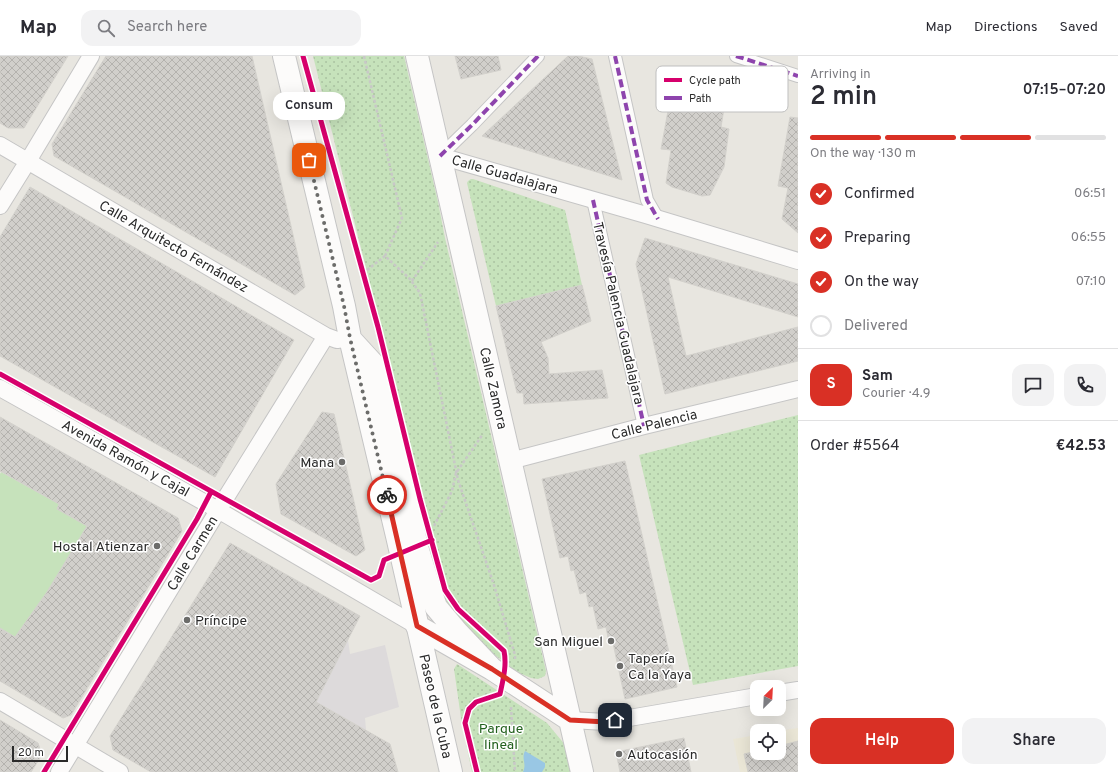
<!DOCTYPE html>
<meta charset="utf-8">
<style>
:root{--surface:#fff;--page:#f2f2f3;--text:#2b2b33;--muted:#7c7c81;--line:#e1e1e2;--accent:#d93025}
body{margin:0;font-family:Overpass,sans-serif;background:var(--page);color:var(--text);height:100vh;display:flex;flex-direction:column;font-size:15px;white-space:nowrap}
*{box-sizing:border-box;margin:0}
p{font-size:13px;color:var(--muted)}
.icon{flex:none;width:22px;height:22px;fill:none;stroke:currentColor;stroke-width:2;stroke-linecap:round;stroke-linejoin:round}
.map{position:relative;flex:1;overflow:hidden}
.details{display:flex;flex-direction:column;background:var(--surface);width:320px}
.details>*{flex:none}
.needle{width:26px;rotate:24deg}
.fabs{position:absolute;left:750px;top:624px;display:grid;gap:8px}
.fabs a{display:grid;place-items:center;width:36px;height:36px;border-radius:8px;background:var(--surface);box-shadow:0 4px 16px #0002;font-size:20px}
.scale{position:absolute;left:12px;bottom:10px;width:56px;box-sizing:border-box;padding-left:4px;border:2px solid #2a2a2a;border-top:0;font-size:11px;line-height:14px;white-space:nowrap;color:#2a2a2a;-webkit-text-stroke:3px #fff;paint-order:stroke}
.pin{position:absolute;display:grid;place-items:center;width:34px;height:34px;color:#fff;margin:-17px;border-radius:8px;box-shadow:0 2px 6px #0006}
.courier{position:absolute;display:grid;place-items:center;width:40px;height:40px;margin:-20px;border:3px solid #d93025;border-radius:50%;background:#fff;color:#222;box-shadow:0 1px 5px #0007}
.bubble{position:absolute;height:28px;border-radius:12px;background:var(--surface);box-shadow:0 4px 16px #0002;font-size:13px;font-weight:600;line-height:28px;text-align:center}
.summary em{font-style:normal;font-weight:600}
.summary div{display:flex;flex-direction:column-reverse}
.summary{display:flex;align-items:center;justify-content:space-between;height:68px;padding:0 12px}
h1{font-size:26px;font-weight:600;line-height:30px}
.bar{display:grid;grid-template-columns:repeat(4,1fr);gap:6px 4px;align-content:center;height:48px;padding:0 12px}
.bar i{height:5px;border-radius:3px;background:var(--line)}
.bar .current{background:var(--accent)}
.bar p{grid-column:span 4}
.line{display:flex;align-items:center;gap:10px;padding:0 12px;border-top:1px solid var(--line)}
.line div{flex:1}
.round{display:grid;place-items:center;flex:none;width:42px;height:42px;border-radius:12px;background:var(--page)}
ol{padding:0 12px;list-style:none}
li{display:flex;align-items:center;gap:12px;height:44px}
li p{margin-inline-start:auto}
li .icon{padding:4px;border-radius:50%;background:var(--accent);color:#fff;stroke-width:4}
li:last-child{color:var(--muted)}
li i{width:22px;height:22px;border:2px solid var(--line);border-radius:50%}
.button{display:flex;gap:8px;margin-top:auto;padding:8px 12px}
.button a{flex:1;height:46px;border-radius:12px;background:var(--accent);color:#fff;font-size:16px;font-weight:600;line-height:46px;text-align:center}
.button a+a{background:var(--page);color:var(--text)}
header{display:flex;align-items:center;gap:24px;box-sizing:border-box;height:56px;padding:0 20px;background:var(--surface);border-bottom:1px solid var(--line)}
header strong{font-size:19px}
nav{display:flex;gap:22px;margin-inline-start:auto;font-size:14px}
.search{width:280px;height:36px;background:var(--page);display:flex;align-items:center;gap:10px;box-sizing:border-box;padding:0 14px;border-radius:12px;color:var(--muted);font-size:15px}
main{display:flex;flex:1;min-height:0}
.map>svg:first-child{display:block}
.industrial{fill:#dddadb}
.education{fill:#eae6d6}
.grass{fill:#c6e2bb}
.park{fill:url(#park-dots)}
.water{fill:#99c7e4}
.building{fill:url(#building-cross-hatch);stroke:#d3d1cc}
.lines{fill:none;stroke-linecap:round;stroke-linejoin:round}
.pedestrian-casing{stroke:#c5c5c5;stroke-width:14}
.minor-casing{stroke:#c5c5c5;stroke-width:18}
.secondary-casing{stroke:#c5c5c5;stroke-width:24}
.path{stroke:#c8c8c7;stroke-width:2.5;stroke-dasharray:3 2;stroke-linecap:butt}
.pedestrian{stroke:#fcfbfa;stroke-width:12}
.minor{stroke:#fcfbfa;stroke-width:16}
.secondary{stroke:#fcfbfa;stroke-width:22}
.quiet{stroke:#8e44ad;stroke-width:4;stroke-dasharray:8 4;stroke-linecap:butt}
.cycleway-casing{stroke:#fff;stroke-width:8}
.cycleway{stroke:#d6006c;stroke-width:5}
.done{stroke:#6c6c6a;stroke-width:4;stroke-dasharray:0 7.2}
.route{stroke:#d93025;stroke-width:5}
.poi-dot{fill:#6c6c6a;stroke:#fff;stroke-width:1.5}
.labels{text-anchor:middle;stroke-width:3;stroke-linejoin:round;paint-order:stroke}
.street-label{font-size:14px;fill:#2a2a2a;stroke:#fff}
.poi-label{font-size:14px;fill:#2a2a2a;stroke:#fff;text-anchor:end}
.park-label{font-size:14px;fill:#24621f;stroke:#fff}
.key{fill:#fff;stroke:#bfbfbf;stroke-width:1}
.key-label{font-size:11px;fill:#2a2a2a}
</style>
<header>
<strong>Map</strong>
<div class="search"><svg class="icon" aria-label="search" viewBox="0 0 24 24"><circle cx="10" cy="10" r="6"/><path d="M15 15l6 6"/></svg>Search here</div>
<nav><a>Map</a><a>Directions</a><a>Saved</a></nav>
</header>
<main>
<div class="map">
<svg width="798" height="716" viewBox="0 0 798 716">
<defs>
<pattern id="park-dots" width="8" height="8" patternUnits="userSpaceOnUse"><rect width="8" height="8" fill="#c6e2bb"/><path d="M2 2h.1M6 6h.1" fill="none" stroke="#aac2a1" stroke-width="1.8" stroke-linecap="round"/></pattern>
<pattern id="building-cross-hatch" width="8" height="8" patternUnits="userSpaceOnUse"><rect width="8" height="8" fill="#d1cfcb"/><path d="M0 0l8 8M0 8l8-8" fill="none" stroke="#b4b2ae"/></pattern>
</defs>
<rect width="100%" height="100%" fill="#e8e6e0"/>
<path class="industrial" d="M348,584L350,598L385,589L399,651L365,662L366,674L316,646Z"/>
<path class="education" d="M798,672V716H740L733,683L757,679V697H779L778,675Z"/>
<path class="grass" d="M1,416L59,448L57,453L87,470L47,536L15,581L0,572V418Z"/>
<path class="park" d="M313,0H404L438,146L445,182L546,615L545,620L538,623L531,622L517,616L465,576L439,541L432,512L431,493L378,260Z
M471,123H473L565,154L582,229L496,250L467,127L468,125Z
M798,359V610L693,629L639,399Z
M457,608L547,667L566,690L574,716H472L462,669L454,613Z"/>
<path class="water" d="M525,695L545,707V711L542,716H523C527,707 521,703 525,695Z"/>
<path class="building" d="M0,0H68L24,72H8L0,67Z
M106,0H252L305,231L295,239L54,100L52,88Z
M455,0H498L501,14L461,23Z
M568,0H578L592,3L622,124L482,80Z
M691,25L720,35L726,40L721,71L729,73L724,111L710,139L702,140L672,131L666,127L671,94L661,93L668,55L682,26Z
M790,61L798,62V177L782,163L788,132L778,130Z
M30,131L294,284L215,421L0,300V181Z
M645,182L798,228V261L668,221L686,300L798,271V305L665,338L636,208Z
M582,229L591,265L541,286L548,302L549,318L602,314L608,342L524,348L523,337H517L496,250Z
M322,356L334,358L365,494L356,500L281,458L276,428Z
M0,361L178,462L182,475L71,659L63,662L0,625V572L15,581L47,536L87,470L57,453L59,448L0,415Z
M625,405L677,631L625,643L613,587H609L606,571L598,573L593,550L589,551L586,536L580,538L574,514L571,515L568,500L560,502L542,423Z
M230,487L360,560L316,646L390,688L398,716H151L113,694L110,680Z
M0,664L38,687L42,699L31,716H0Z
M684,682L691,716H620L616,696Z
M798,685V716H748L744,698L757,695V697H779V690Z"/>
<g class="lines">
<g class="pedestrian-casing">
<path id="pedestrian" d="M615,0L647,144L658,163
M736,0L798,20
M440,100L472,69L538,0
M593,144L644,370"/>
</g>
<g class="minor-casing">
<path id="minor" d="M0,89L326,280L337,284L350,282
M440,100L646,159L798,205
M0,150L28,105L91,0
M0,332L218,454L417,570
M510,405L644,370L798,333
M779,637L798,634
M0,645L120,716
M570,664L606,666L757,640
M59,716L225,443L326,280"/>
</g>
<g class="secondary-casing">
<path id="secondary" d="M284,0L344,250L350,282L397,480L451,716
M417,0L582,716
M352,285L374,309L406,439L417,491L429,531L436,551L457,576L492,613
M417,570L492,613L570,664"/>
</g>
<path class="path" d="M364,0L402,162L385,200L410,223L420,237L458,424L494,529L515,599V605
M367,214L385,200
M412,225L438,186
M434,470L452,435L456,417L483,378
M511,651L515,716"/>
<use href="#pedestrian" class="pedestrian"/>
<use href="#minor" class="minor"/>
<use href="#secondary" class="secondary"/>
<path class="quiet" d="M615,0L647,144L658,163
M736,0L798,20
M440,100L472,69L538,0
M593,144L644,370"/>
<g class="cycleway-casing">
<path id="cycleway" d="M303,0L378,271L420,443L445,534L458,553L504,595C507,609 503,624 500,638L476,646L469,653L465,667L477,716
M0,318L371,524L379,520L384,504L432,484
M44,716L197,463L211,436"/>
</g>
<use href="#cycleway" class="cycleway"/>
</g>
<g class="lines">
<path class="done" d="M309,104L344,250L350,282L387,439"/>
<path class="route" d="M387,439L417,570L492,613L570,664L606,666L615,664"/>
</g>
<g class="poi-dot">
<circle cx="342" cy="406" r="4"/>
<circle cx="157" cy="490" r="4"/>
<circle cx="187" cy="564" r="4"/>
<circle cx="611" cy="585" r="4"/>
<circle cx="620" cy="610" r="4"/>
<circle cx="619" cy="698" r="4"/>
</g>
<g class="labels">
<g class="street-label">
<text transform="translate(505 118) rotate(16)" y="5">Calle Guadalajara</text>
<text transform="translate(174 190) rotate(30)" y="5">Calle Arquitecto Fernández</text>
<text transform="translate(619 257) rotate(77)" y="5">Travesía Palencia Guadalajara</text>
<text transform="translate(494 332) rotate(77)" y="5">Calle Zamora</text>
<text transform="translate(654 368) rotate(-14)" y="5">Calle Palencia</text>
<text transform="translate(126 402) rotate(29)" y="5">Avenida Ramón y Cajal</text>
<text transform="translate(192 497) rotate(-59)" y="5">Calle Carmen</text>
<text transform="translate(436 650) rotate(77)" y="5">Paseo de la Cuba</text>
</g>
<g class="poi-label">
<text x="334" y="411">Mana</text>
<text x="149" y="495">Hostal Atienzar</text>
<text x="195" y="569" text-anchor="start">Príncipe</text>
<text x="603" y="590">San Miguel</text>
<text x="628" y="607" text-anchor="start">Tapería<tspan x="628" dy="16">Ca la Yaya</tspan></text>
<text x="627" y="703" text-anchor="start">Autocasión</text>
</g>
<g class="park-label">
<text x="501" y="677">Parque<tspan x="501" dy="16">lineal</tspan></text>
</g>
</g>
<rect x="656" y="10" width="132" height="46" rx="6" class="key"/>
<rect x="664" y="22" width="18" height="4" fill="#d6006c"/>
<rect x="664" y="40" width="18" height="4" fill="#8e44ad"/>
<g class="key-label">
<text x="689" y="28">Cycle path</text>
<text x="689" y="46">Path</text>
</g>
</svg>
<div class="fabs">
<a><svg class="needle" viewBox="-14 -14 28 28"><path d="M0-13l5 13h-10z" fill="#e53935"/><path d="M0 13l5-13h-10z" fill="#7c7c81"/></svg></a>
<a><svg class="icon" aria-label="locate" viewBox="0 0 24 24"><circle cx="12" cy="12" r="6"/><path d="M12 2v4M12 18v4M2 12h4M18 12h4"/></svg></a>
</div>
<div class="scale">20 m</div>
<div class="pin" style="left:309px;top:104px;background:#ea580c"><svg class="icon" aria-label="bag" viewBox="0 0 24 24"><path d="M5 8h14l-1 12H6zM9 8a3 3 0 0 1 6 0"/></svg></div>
<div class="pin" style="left:615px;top:664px;background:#1f2937"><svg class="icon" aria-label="home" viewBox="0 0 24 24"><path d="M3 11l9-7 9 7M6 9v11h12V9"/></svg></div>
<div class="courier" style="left:387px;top:439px"><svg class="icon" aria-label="bike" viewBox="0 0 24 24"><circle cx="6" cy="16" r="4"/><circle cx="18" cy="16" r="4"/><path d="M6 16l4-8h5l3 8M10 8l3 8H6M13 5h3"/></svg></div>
<div class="bubble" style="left:273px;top:36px;width:72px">Consum</div>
</div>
<section class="details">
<div class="summary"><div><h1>2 min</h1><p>Arriving in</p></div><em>07:15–07:20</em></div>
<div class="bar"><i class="current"></i><i class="current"></i><i class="current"></i><i></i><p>On the way · 130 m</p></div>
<ol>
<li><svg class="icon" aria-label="check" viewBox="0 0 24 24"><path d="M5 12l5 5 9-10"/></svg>Confirmed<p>06:51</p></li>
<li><svg class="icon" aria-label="check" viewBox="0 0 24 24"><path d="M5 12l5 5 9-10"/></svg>Preparing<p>06:55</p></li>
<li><svg class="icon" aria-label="check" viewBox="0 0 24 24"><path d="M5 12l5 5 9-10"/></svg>On the way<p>07:10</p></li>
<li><i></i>Delivered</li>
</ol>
<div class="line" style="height:72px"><b class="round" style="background:var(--accent);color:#fff">S</b><div><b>Sam</b><p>Courier · 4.9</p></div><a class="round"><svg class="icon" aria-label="chat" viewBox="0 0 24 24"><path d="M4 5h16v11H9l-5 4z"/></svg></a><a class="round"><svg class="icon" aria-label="phone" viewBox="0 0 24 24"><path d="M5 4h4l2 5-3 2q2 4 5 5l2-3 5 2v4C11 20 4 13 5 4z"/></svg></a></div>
<div class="line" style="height:52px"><div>Order #5564</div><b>€42.53</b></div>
<div class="button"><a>Help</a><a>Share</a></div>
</section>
</main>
